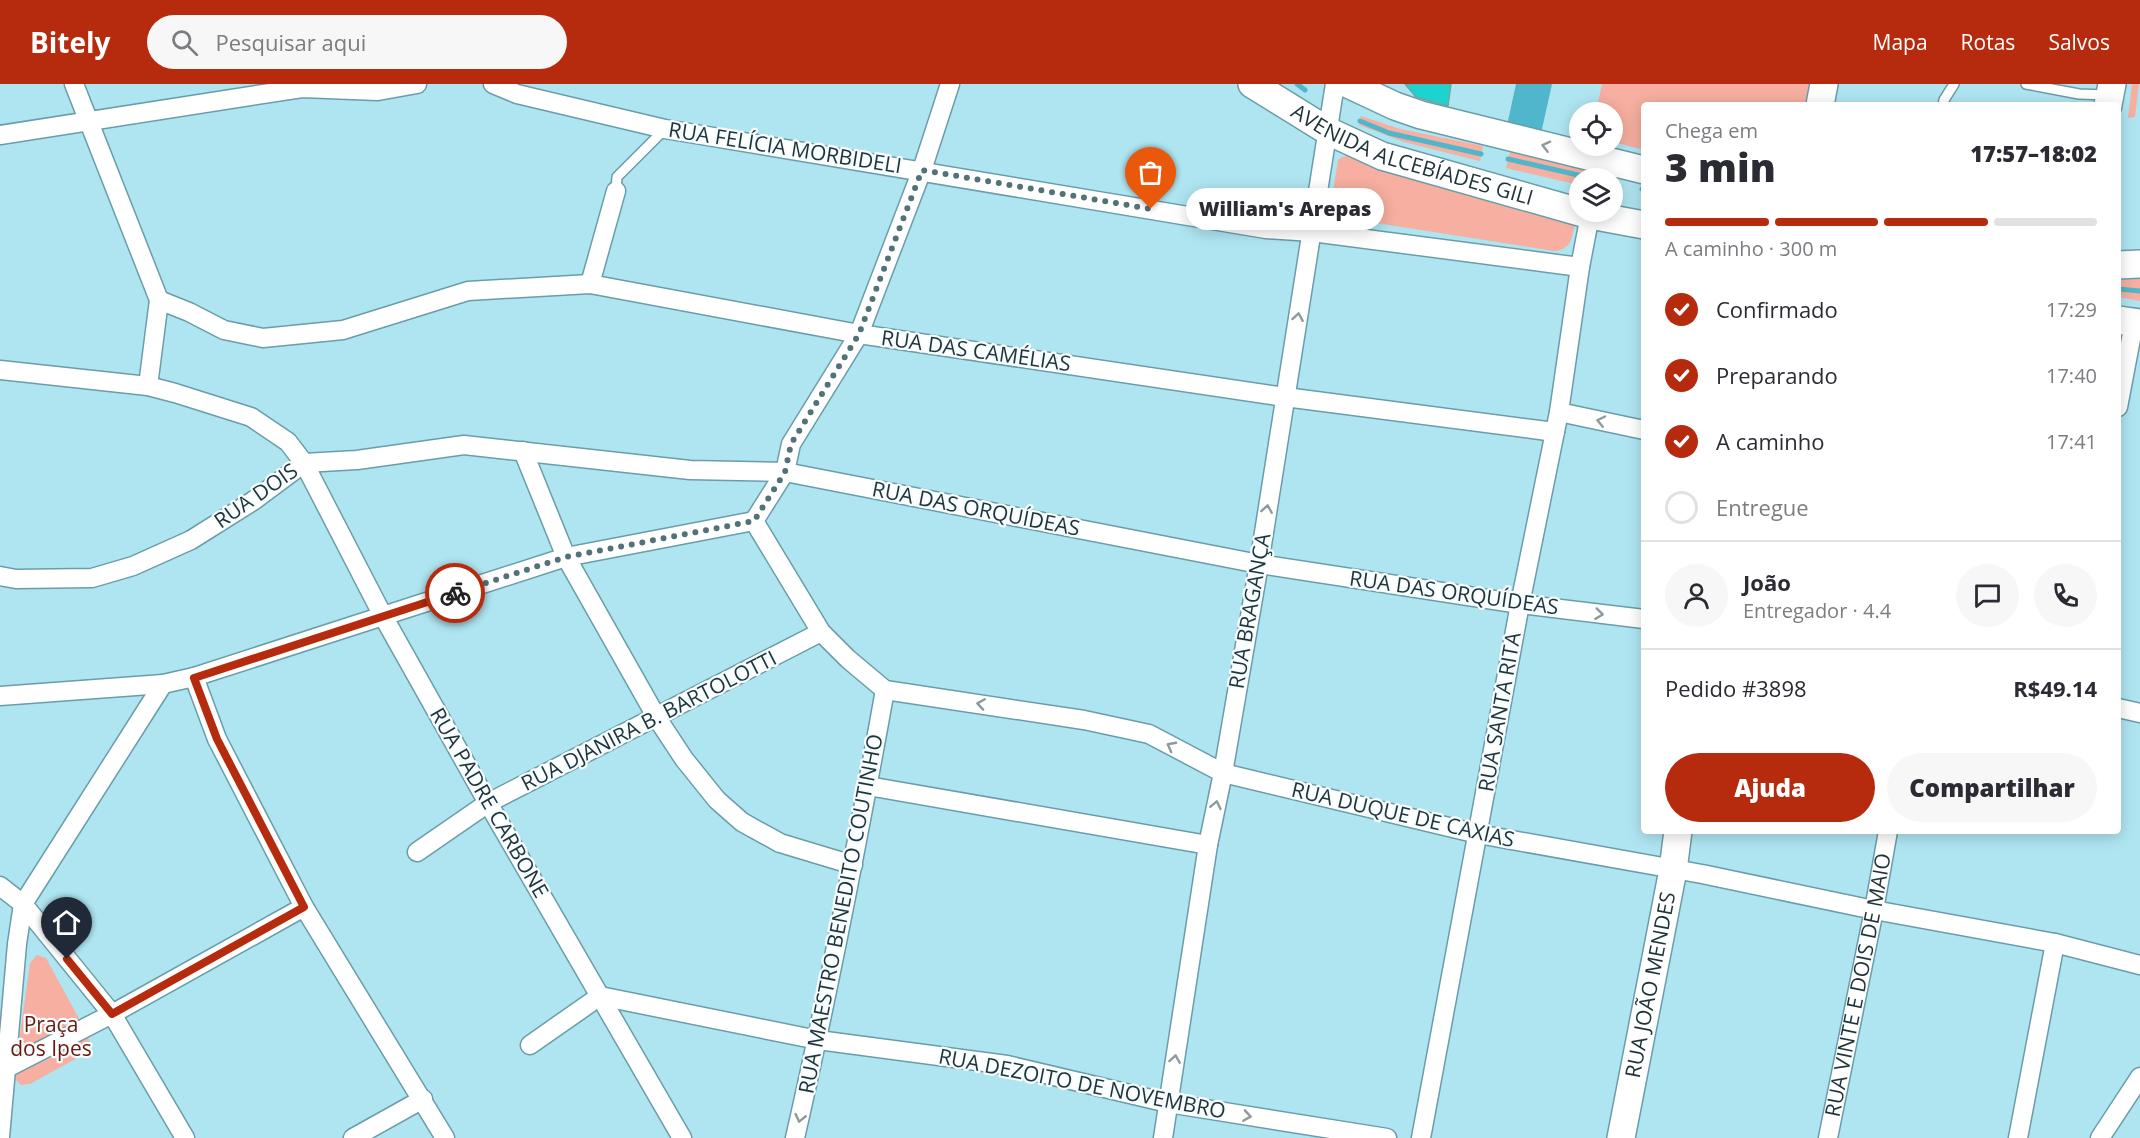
<!DOCTYPE html>
<html lang="pt">
<meta charset="utf-8">
<style>
:root{--surface:#fff;--page:#f7f7f7;--text:#2b2b33;--muted:#7c7c81;--line:#e1e1e2;--accent:#b62a0d}
body{margin:0;font-family:"Open Sans",sans-serif;background:var(--page);color:var(--text);height:100vh;display:flex;flex-direction:column;font-size:22px;white-space:nowrap}
*{box-sizing:border-box;margin:0}
p{font-size:20px;color:var(--muted)}
.icon{flex:none;width:33px;height:33px;fill:none;stroke:currentColor;stroke-width:2;stroke-linecap:round;stroke-linejoin:round}
.map{position:relative;flex:1;overflow:hidden}
.side{position:absolute;left:1641px;top:18px;width:480px;height:732px;display:flex;flex-direction:column;background:var(--surface);border-radius:6px;box-shadow:0 3px 15px #0003}
.side>*{flex:none}
.buttons{position:absolute;left:1569px;top:18px;display:grid;gap:12px}
.buttons a{display:grid;place-items:center;width:54px;height:54px;border-radius:50%;background:var(--surface);box-shadow:0 3px 15px #0003;font-size:30px}
.pin{position:absolute;display:grid;place-items:center;width:51px;height:51px;color:#fff;margin:-62px -26px;border-radius:50% 50% 50% 0;rotate:-45deg;box-shadow:0 0 6px #0007}
.pin .icon{rotate:45deg}
.courier{position:absolute;display:grid;place-items:center;width:60px;height:60px;margin:-30px;border:4px solid #b62a0d;border-radius:50%;background:#fff;color:#222;box-shadow:0 2px 8px #0007}
.bubble{position:absolute;height:42px;border-radius:21px;background:var(--surface);box-shadow:0 3px 15px #0003;font-size:20px;font-weight:800;line-height:42px;text-align:center}
.headline em{font-style:normal;font-weight:800}
.headline div{display:flex;flex-direction:column-reverse}
.headline{display:flex;align-items:center;justify-content:space-between;height:102px;padding:0 24px}
h1{font-size:39px;font-weight:800;line-height:45px}
.bar{display:grid;grid-template-columns:repeat(4,1fr);gap:9px 6px;align-content:center;height:72px;padding:0 24px}
.bar i{height:8px;border-radius:4px;background:var(--line)}
.bar .selected{background:var(--accent)}
.bar p{grid-column:span 4}
.line{display:flex;align-items:center;gap:15px;padding:0 24px;border-top:2px solid var(--line)}
.line div{flex:1}
.round{display:grid;place-items:center;flex:none;width:63px;height:63px;border-radius:32px;background:var(--page)}
ol{padding:0 24px;list-style:none}
li{display:flex;align-items:center;gap:18px;height:66px}
li p{margin-inline-start:auto}
li .icon{padding:6px;border-radius:50%;background:var(--accent);color:#fff;stroke-width:4}
li:last-child{color:var(--muted)}
li i{width:33px;height:33px;border:3px solid var(--line);border-radius:50%}
.cta{display:flex;gap:12px;margin-top:auto;padding:12px 24px}
.cta a{flex:1;height:69px;border-radius:36px;background:var(--accent);color:#fff;font-size:24px;font-weight:800;line-height:69px;text-align:center}
.cta a+a{background:var(--page);color:var(--text)}
header{display:flex;align-items:center;gap:36px;box-sizing:border-box;height:84px;padding:0 30px;background:var(--accent);color:#fff}
header strong{font-size:28px}
nav{display:flex;gap:33px;margin-inline-start:auto;font-size:21px}
.search{width:420px;height:54px;background:var(--page);display:flex;align-items:center;gap:15px;box-sizing:border-box;padding:0 21px;border-radius:33px;color:var(--muted);font-size:22px}
.map>svg:first-child{display:block}
.green{fill:#f6afa0}
.water{fill:#50b6cb}
.lines{fill:none;stroke-linecap:round;stroke-linejoin:round}
.stream{stroke:#50b6cb;stroke-width:5}
.building{fill:#1dd3d0;stroke:#70a7a4;stroke-width:1.5}
.lane-casing{stroke:#699da9;stroke-width:12}
.street-casing{stroke:#699da9;stroke-width:21}
.secondary-casing{stroke:#699da9;stroke-width:30}
.lane{stroke:#fff;stroke-width:9}
.street{stroke:#fff;stroke-width:18}
.secondary{stroke:#fff;stroke-width:27}
.oneway{stroke:#8e9a9c}
.done{stroke:#517279;stroke-width:6;stroke-dasharray:0 10.8}
.route{stroke:#b62a0d;stroke-width:8}
.labels{text-anchor:middle;stroke-width:4.5;stroke-linejoin:round;paint-order:stroke}
.street-label{font-size:21px;fill:#1e3439;stroke:#f7fcfe}
.park-label{font-size:21px;fill:#6a1a0a;stroke:#f7fcfe}
</style>
<header>
<strong>Bitely</strong>
<div class="search"><svg class="icon" aria-label="search" viewBox="0 0 24 24"><circle cx="10" cy="10" r="6"/><path d="M15 15l6 6"/></svg>Pesquisar aqui</div>
<nav><a>Mapa</a><a>Rotas</a><a>Salvos</a></nav>
</header>
<div class="map">
<svg width="2140" height="1054" viewBox="0 0 2140 1054">
<rect width="100%" height="100%" fill="#afe5f1"/>
<path class="green" d="M1602,0H1810L1806,21H1644V66L1613,58L1612,28H1596Z
M2132,0H2139L2135,33L2128,34Z
M1361,32L1400,45L1483,62L1480,77L1404,58L1359,41Z
M1510,68L1618,92L1614,108L1612,94H1580L1579,101L1506,84Z
M1347,72L1374,83L1575,139C1572,154 1571,166 1554,167L1338,133L1332,130L1330,126L1338,76L1342,73Z
M2140,195V217L2118,213V196Z
M37,871L46,874L88,951L90,960L86,969L30,1000L21,1001L14,994L30,879Z"/>
<path class="water" d="M1516,0H1552L1540,54L1506,46Z"/>
<g class="lines">
<path class="stream" d="M1297,0L1305,6
M1360,37L1389,49L1481,70
M1508,75L1591,94
M1612,99L1616,100
M1642,105L1644,106
M2118,205L2140,207"/>
</g>
<path class="building" d="M1405,0H1451L1448,22L1416,13Z"/>
<g class="lines">
<g class="lane-casing">
<path id="lane" d="M2026,0L2079,10L2107,11
M1943,21L1944,16L1954,0
M616,107L617,93L665,45"/>
</g>
<g class="street-casing">
<g id="street">
<path d="M74,0L159,216L148,302"/>
<path d="M493,0L517,10L665,45L1266,145L1312,148L1580,183"/>
<path d="M0,51L302,4L378,7L417,0"/>
<path d="M590,200L616,107"/>
<path d="M159,216L189,228L224,246L263,254L343,246L468,207L590,200L859,250L1285,313L1555,348"/>
<path d="M0,286L148,302L175,309L251,333L288,358L304,379L383,532L488,719L682,1054"/>
<path d="M2118,323L2134,239"/>
<path d="M1559,328L1644,346"/>
<path d="M523,367L566,473L657,634L684,675L717,716L742,738L780,759L853,781"/>
<path d="M304,379L357,376L464,361L690,386L785,388L1259,480L1520,520L1644,535"/>
<path d="M754,437L821,548L848,575L885,606L1084,636L1149,650L1223,689L1478,750L1702,790L1874,826L2055,859L2140,881"/>
<path d="M754,437L785,388L791,360L859,250L922,86L950,0"/>
<path d="M0,492L16,495L92,494L133,482L191,456L253,417L304,379"/>
<path d="M194,593L217,655L304,823L445,1054"/>
<path d="M0,612L163,600L194,593L566,473L754,437"/>
<path d="M2118,624L2140,629"/>
<path d="M868,702L1208,761"/>
<path d="M417,768L488,719L821,548"/>
<path d="M0,802L23,820L112,930L185,1054"/>
<path d="M530,961L600,912L818,956L1007,981L1168,1019L1387,1054"/>
<path d="M0,985H5L112,930L304,823"/>
<path d="M0,1053L17,860L23,820L163,600"/>
<path d="M353,1054L423,1015"/>
<path d="M795,1054C829,905 858,756 885,606"/>
<path d="M1163,1054L1208,761L1223,689L1259,480L1335,0"/>
<path d="M1421,1054L1520,520L1559,328L1580,183L1590,131"/>
<path id="s1" d="M1828,1054L1874,826L1888,747"/>
<path d="M2018,1054L2055,859"/>
<path d="M2100,1054L2140,993"/>
</g>
</g>
<g class="secondary-casing">
<g id="secondary">
<path id="s2" d="M1252,0L1328,47L1382,72L1590,131L1644,141"/>
<path d="M1348,0L1395,22L1421,31L1644,86"/>
<path d="M1820,21L1824,0"/>
<path d="M2108,21L2112,0"/>
<path d="M2118,181L2140,180"/>
<path d="M2118,236L2140,239"/>
<path id="s3" d="M1621,1054L1673,786L1678,747"/>
</g>
</g>
<use href="#lane" class="lane"/>
<use href="#street" class="street"/>
<use href="#secondary" class="secondary"/>
</g>
<defs><path id="oneway-chevron" d="M-2-3.5L2.5 0L-2 3.5" fill="none" stroke-width="1.6" stroke-linecap="round" stroke-linejoin="round" transform="scale(1.5)"/></defs>
<g class="oneway">
<use href="#oneway-chevron" transform="translate(1546 62) rotate(-166)"/>
<use href="#oneway-chevron" transform="translate(1298 233) rotate(-80)"/>
<use href="#oneway-chevron" transform="translate(1601 337) rotate(-168)"/>
<use href="#oneway-chevron" transform="translate(1267 425) rotate(-81)"/>
<use href="#oneway-chevron" transform="translate(1599 530) rotate(7)"/>
<use href="#oneway-chevron" transform="translate(981 620) rotate(-171)"/>
<use href="#oneway-chevron" transform="translate(1171 662) rotate(-152)"/>
<use href="#oneway-chevron" transform="translate(1216 721) rotate(-78)"/>
<use href="#oneway-chevron" transform="translate(1175 975) rotate(-81)"/>
<use href="#oneway-chevron" transform="translate(1247 1032) rotate(9)"/>
<use href="#oneway-chevron" transform="translate(800 1034) rotate(103)"/>
</g>
<g class="lines">
<path class="done" d="M455,509L566,473L754,437L785,388L791,360L859,250L922,86L1151,125"/>
<path class="route" d="M67,875L112,930L304,823L217,655L194,594L455,509"/>
</g>
<g class="labels">
<g class="street-label">
<text transform="translate(785 64) rotate(9)" y="7">RUA FELÍCIA MORBIDELI</text>
<text dy="7" stroke="none"><textPath href="#s2" startOffset="177">AVENIDA ALCEBÍADES GILI</textPath></text>
<text transform="translate(976 267) rotate(8)" y="7">RUA DAS CAMÉLIAS</text>
<text transform="translate(256 412) rotate(-35)" y="7">RUA DOIS</text>
<text transform="translate(976 425) rotate(11)" y="7">RUA DAS ORQUÍDEAS</text>
<text transform="translate(1454 509) rotate(8)" y="7">RUA DAS ORQUÍDEAS</text>
<text transform="translate(1250 527) rotate(-80)" y="7">RUA BRAGANÇA</text>
<text transform="translate(1500 628) rotate(-80)" y="7">RUA SANTA RITA</text>
<text transform="translate(649 637) rotate(-27)" y="7">RUA DJANIRA B. BARTOLOTTI</text>
<text transform="translate(489 719) rotate(60)" y="7">RUA PADRE CARBONE</text>
<text transform="translate(1403 731) rotate(13)" y="7">RUA DUQUE DE CAXIAS</text>
<text transform="translate(841 830) rotate(-79)" y="7">RUA MAESTRO BENEDITO COUTINHO</text>
<text dy="7" stroke="none"><textPath href="#s3" startOffset="156">RUA JOÃO MENDES</textPath></text>
<text dy="7" stroke="none"><textPath href="#s1" startOffset="156">RUA VINTE E DOIS DE MAIO</textPath></text>
<text transform="translate(1082 1000) rotate(11)" y="7">RUA DEZOITO DE NOVEMBRO</text>
</g>
<g class="park-label">
<text x="51" y="948">Praça<tspan x="51" dy="24">dos Ipes</tspan></text>
</g>
</g>
</svg>
<div class="buttons">
<a><svg class="icon" aria-label="locate" viewBox="0 0 24 24"><circle cx="12" cy="12" r="6"/><path d="M12 2v4M12 18v4M2 12h4M18 12h4"/></svg></a>
<a><svg class="icon" aria-label="layers" viewBox="0 0 24 24"><path d="M12 4l9 5-9 5-9-5zM3 14l9 5 9-5"/></svg></a>
</div>
<div class="pin" style="left:1151px;top:125px;background:#ea580c"><svg class="icon" aria-label="bag" viewBox="0 0 24 24"><path d="M5 8h14l-1 12H6zM9 8a3 3 0 0 1 6 0"/></svg></div>
<div class="pin" style="left:67px;top:875px;background:#1f2937"><svg class="icon" aria-label="home" viewBox="0 0 24 24"><path d="M3 11l9-7 9 7M6 9v11h12V9"/></svg></div>
<div class="courier" style="left:455px;top:509px"><svg class="icon" aria-label="bike" viewBox="0 0 24 24"><circle cx="6" cy="16" r="4"/><circle cx="18" cy="16" r="4"/><path d="M6 16l4-8h5l3 8M10 8l3 8H6M13 5h3"/></svg></div>
<div class="bubble" style="left:1186px;top:104px;width:198px">William's Arepas</div>
<section class="side">
<div class="headline"><div><h1>3 min</h1><p>Chega em</p></div><em>17:57–18:02</em></div>
<div class="bar"><i class="selected"></i><i class="selected"></i><i class="selected"></i><i></i><p>A caminho · 300 m</p></div>
<ol>
<li><svg class="icon" aria-label="check" viewBox="0 0 24 24"><path d="M5 12l5 5 9-10"/></svg>Confirmado<p>17:29</p></li>
<li><svg class="icon" aria-label="check" viewBox="0 0 24 24"><path d="M5 12l5 5 9-10"/></svg>Preparando<p>17:40</p></li>
<li><svg class="icon" aria-label="check" viewBox="0 0 24 24"><path d="M5 12l5 5 9-10"/></svg>A caminho<p>17:41</p></li>
<li><i></i>Entregue</li>
</ol>
<div class="line" style="height:108px"><a class="round"><svg class="icon" aria-label="person" viewBox="0 0 24 24"><circle cx="12" cy="8" r="4"/><path d="M4 21q1-7 8-7t8 7"/></svg></a><div><b>João</b><p>Entregador · 4.4</p></div><a class="round"><svg class="icon" aria-label="chat" viewBox="0 0 24 24"><path d="M4 5h16v11H9l-5 4z"/></svg></a><a class="round"><svg class="icon" aria-label="phone" viewBox="0 0 24 24"><path d="M5 4h4l2 5-3 2q2 4 5 5l2-3 5 2v4C11 20 4 13 5 4z"/></svg></a></div>
<div class="line" style="height:78px"><div>Pedido #3898</div><b>R$49.14</b></div>
<div class="cta"><a>Ajuda</a><a>Compartilhar</a></div>
</section>
</div>
